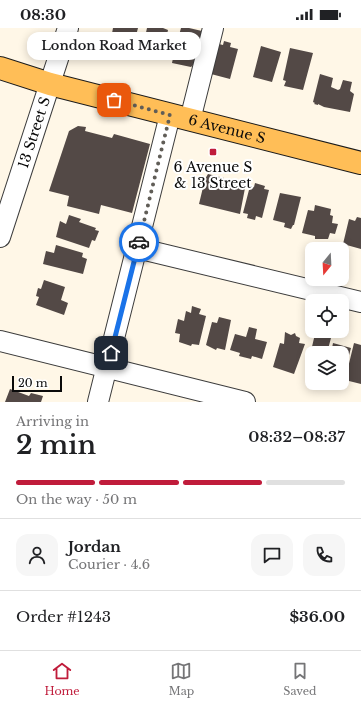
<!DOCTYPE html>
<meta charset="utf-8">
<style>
:root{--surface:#fff;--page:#f6f6f6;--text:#202124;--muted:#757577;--line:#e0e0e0;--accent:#c01c3b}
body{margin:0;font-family:"Libre Baskerville",serif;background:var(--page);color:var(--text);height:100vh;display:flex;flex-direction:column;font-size:15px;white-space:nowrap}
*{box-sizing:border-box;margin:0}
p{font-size:13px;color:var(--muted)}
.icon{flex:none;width:22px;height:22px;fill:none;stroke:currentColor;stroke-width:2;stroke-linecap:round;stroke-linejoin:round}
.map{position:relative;height:374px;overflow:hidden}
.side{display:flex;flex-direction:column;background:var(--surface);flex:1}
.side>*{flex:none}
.needle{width:26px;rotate:198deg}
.tools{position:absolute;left:305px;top:214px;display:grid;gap:8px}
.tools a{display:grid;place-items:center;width:44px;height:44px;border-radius:8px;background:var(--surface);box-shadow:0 2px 10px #0003;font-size:20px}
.scale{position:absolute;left:12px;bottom:10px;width:50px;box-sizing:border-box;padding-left:4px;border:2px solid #0a0a0a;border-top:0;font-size:11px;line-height:14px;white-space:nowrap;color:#0a0a0a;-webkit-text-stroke:3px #fff;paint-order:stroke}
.pin{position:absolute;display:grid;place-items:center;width:34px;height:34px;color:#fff;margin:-17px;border-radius:8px;box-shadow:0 2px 6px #0006}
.courier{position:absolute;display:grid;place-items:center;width:40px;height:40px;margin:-20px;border:3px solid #1a73e8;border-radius:50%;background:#fff;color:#222;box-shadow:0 1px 5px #0007}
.bubble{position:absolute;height:28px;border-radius:12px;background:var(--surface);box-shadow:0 2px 10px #0003;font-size:13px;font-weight:600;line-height:28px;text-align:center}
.overview em{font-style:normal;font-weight:600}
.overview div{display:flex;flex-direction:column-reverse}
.overview{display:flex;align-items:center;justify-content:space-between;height:68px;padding:0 16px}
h1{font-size:26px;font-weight:600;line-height:30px}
.bar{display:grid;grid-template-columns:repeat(4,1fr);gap:6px 4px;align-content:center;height:48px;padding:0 16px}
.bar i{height:5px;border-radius:3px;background:var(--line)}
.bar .current{background:var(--accent)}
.bar p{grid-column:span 4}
.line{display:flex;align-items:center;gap:10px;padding:0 16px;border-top:1px solid var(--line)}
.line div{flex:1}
.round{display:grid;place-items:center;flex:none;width:42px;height:42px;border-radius:12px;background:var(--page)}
.status{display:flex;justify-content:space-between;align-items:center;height:28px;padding:0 20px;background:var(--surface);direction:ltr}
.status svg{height:11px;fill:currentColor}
.menu{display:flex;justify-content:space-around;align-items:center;height:56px;border-top:1px solid var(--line);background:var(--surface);font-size:11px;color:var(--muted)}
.menu a{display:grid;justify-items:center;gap:2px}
.menu .current{color:var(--accent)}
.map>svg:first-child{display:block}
.building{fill:#534946}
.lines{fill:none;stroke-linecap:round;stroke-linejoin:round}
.minor-casing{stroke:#3d3d3d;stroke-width:22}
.major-casing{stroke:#1b1b1b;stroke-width:24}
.minor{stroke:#fff;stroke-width:20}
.major{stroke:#ffbe57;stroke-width:22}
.done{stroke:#605d57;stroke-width:4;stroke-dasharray:0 7.2}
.route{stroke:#1a73e8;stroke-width:5}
.poi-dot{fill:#c01c3b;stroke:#fff;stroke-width:1.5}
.labels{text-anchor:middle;stroke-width:4;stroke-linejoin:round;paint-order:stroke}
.street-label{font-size:14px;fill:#0a0a0a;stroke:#fff}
.poi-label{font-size:14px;fill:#0a0a0a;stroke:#fff}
</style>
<div class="status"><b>08:30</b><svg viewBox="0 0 49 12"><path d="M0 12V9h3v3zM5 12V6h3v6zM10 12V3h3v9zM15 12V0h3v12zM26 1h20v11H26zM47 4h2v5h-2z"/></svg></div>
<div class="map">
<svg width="361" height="374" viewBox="0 0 361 374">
<rect width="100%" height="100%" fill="#fff7e7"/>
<path class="building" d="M113,0H138L131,27L116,23L118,17L110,16Z
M147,0H163L168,2L162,28L160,27L159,31L141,27Z
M181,0H189L202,3L194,36L191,39L172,35L173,30L170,29L171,24L174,25Z
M224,13L231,15L230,19L238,21L230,51L211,46L219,16L223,17Z
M261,18L281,24L272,54L253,49Z
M290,20L313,25L303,62L284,58L286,53L283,52Z
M320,46L333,50L331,59L338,62L340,61L343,52L352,54L350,63L354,66L350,84L324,79L318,76V77L314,76L315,75L313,74Z
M78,98L86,99L85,103L112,110L114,106L150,116L132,185L101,177L99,186L67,178L69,168L49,163L69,103Z
M208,146L224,150L223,156H227L229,151L246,155L240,186L199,176L205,151Z
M255,155L265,158L264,161L269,162L262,190L256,188L255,192L247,190L248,186L243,185L250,158L254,159Z
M280,165L301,169L294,197H293L291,201L284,199L285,195L273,192Z
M315,177L331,181L330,187L333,188L332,195L338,196L335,206L330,205L328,211H315V208L302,205L308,182L314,183Z
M69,187L81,191L79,194L96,200L95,202L99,203L95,213L92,212L89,220L56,209L60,193L66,196Z
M357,189L361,190V221L343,216L349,191L355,193Z
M56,217L83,225L82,229L87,231L83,246L43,236L46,223L54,225Z
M44,252L65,259L61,272L68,275L64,287L36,277L39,269L36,268L38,260L41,261Z
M192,278L201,281L199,286L206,288L199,317L192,316L191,318L179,314L180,306L175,305L178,291L184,293L186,283L191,285Z
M219,289L231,292L225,322L217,320L216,322L206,317L212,294L217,295Z
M249,299L257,301L255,311L267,314L262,331L252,328L251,331L239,328L240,325L230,322L235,306L246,309Z
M285,304L291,307L295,305L296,308L300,310L299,315L305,316L294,346L273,339L280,315L284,316Z
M315,306L331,310L327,325H312V345L306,344Z
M333,315L351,320L343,349L342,325H331Z
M354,315L361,317V356L345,352Z
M10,361L29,368L31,365L43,368L41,374H5Z"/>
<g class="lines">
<g class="minor-casing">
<g id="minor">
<path d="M190,92L213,0"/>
<path id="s1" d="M0,209L68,0"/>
<path d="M137,220L361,274"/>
<path d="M0,313L245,374"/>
<path d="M98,374L170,87"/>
</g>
</g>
<g class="major-casing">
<g id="major">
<path id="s2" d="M0,40L50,56L361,135"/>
</g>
</g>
<use href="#minor" class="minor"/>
<use href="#major" class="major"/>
</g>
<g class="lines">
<path class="done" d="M114,72L170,87L139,214"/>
<path class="route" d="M111,325L139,214"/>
</g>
<rect class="poi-dot" x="209" y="120" width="8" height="8" rx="2"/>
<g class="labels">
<g class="street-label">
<text dy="5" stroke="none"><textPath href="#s2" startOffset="235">6 Avenue S</textPath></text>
<text dy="5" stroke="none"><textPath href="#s1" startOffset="110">13 Street S</textPath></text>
</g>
<g class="poi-label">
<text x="213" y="144">6 Avenue S<tspan x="213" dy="16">&amp; 13 Street</tspan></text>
</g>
</g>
</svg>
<div class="tools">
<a><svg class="needle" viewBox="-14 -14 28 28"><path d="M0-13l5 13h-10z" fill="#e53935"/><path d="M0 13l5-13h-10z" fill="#757577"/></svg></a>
<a><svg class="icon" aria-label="locate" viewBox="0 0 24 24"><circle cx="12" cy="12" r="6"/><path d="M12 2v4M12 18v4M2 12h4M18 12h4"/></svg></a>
<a><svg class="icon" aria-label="layers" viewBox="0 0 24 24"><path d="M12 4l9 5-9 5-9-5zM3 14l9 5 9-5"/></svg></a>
</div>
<div class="scale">20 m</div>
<div class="pin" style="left:114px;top:72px;background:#ea580c"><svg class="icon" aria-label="bag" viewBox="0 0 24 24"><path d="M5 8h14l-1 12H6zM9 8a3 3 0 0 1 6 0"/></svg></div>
<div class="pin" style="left:111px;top:325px;background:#1f2937"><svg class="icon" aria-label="home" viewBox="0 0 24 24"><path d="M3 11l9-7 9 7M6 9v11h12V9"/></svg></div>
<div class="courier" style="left:139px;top:214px"><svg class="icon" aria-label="car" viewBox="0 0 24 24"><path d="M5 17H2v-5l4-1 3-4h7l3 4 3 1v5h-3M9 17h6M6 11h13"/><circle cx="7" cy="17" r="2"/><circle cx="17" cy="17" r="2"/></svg></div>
<div class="bubble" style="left:27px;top:4px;width:174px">London Road Market</div>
</div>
<section class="side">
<div class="overview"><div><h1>2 min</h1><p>Arriving in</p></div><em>08:32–08:37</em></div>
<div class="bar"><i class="current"></i><i class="current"></i><i class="current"></i><i></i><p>On the way · 50 m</p></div>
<div class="line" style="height:72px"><a class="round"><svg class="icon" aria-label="person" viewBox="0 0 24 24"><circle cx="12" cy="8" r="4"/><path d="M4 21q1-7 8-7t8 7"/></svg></a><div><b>Jordan</b><p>Courier · 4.6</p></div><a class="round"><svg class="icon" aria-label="chat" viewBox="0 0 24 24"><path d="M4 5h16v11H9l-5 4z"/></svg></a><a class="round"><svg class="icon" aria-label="phone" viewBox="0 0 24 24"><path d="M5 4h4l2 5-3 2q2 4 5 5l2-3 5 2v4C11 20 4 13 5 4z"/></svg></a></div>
<div class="line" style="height:52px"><div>Order #1243</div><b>$36.00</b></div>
</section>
<nav class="menu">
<a class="current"><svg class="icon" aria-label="home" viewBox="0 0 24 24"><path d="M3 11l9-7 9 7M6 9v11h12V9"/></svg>Home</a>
<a><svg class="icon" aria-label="map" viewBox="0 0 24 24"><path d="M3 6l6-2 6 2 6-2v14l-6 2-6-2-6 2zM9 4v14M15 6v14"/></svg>Map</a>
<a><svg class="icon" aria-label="saved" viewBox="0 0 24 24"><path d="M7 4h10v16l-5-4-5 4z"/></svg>Saved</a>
</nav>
